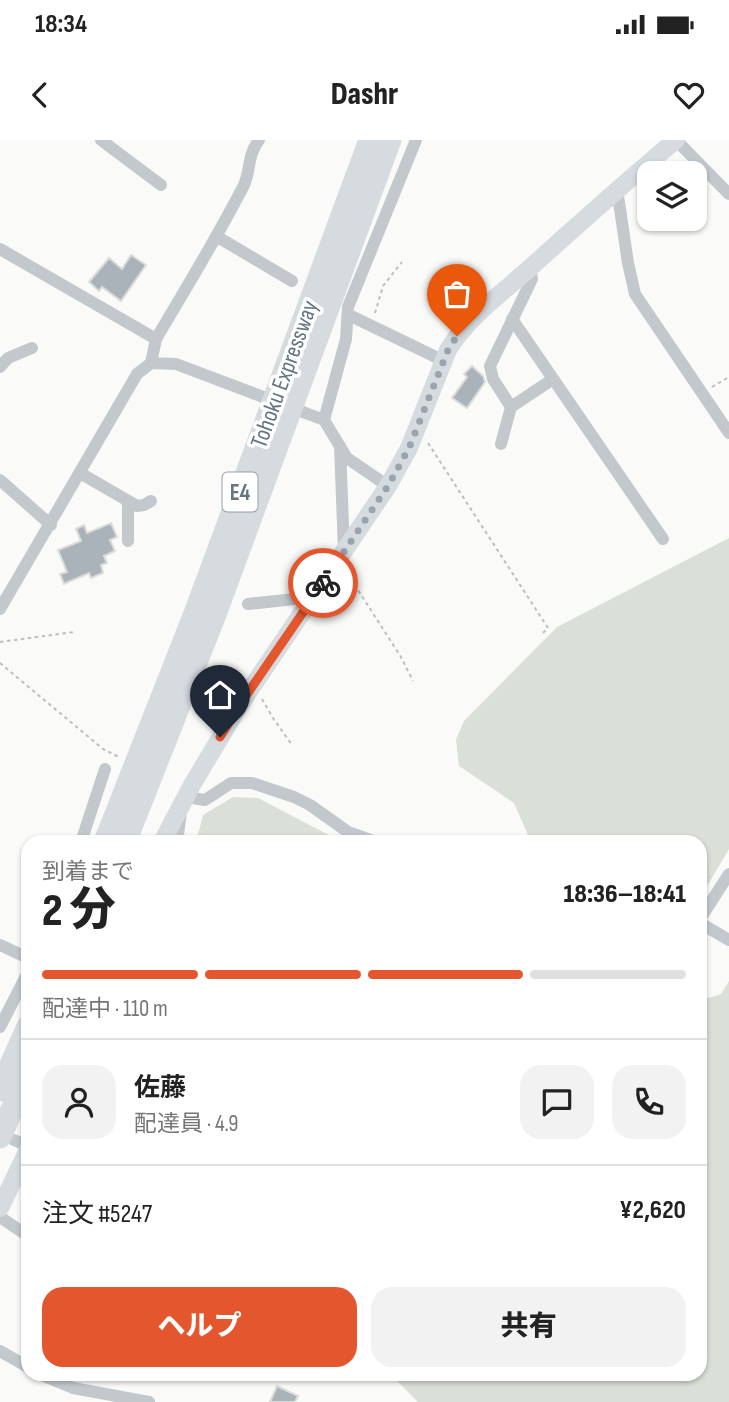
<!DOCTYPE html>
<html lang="ja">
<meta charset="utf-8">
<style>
:root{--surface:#fff;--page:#f2f2f2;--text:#222;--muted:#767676;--line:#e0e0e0;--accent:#e4572e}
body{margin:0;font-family:"Sofia Sans Condensed","Noto Sans JP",sans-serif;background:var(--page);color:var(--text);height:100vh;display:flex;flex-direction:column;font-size:26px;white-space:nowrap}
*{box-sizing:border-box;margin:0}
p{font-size:23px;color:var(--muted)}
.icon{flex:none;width:38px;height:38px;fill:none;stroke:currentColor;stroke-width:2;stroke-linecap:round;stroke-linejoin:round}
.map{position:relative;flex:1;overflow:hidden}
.sheet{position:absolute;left:21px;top:695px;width:686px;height:546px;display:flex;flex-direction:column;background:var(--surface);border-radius:21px;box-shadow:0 2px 5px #0004}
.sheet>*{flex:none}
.fabs{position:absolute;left:637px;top:21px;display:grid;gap:14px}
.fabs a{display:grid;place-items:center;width:70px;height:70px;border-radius:14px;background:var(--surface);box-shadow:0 2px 5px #0004;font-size:35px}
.pin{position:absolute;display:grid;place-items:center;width:60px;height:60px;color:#fff;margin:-72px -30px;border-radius:50% 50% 50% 0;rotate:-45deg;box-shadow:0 0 7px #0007}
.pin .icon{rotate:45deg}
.courier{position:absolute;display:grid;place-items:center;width:70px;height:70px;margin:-35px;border:5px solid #e4572e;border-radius:50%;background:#fff;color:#222;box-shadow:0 2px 9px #0007}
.summary em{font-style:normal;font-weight:800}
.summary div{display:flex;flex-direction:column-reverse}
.summary{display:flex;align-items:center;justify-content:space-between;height:119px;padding:0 21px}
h1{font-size:46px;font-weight:800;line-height:52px}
.bar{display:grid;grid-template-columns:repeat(4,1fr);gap:10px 7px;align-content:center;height:84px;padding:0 21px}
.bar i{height:9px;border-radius:5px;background:var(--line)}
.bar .active{background:var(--accent)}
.bar p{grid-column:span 4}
.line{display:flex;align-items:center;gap:18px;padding:0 21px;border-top:2px solid var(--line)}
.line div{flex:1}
.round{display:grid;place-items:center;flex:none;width:74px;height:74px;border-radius:21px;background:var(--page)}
.action{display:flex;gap:14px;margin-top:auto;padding:14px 21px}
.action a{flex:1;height:80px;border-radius:21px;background:var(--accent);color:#fff;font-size:28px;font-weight:800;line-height:80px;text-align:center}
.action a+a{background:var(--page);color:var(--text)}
.status{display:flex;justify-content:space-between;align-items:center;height:49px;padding:0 35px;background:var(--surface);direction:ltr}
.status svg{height:19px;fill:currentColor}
header{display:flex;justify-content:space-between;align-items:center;height:91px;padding:0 21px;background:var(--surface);font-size:32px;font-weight:800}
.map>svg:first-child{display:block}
.green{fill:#dadfd7}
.building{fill:#aab3b9;stroke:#dcdcda;stroke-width:2}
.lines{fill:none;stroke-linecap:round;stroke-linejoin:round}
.path{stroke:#bbbfc2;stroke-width:2;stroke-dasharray:3.5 3.5;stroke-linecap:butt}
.street{stroke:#c3c8cc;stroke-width:12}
.secondary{stroke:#d6dbdf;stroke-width:18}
.highway{stroke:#d6dbdf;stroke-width:23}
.done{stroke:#99a4ac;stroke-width:7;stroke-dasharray:0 12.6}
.route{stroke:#e4572e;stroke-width:9}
.labels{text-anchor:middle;stroke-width:7;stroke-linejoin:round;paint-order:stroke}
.shield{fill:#fff;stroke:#939fa8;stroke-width:2}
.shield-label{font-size:23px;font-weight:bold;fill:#657683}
.street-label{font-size:24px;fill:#657683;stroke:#fff}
</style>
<div class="status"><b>18:34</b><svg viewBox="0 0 49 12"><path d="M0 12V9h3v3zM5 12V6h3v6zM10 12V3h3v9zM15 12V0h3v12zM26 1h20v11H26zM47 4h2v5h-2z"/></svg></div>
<header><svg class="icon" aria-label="back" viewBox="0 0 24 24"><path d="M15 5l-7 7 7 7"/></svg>Dashr<svg class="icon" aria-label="heart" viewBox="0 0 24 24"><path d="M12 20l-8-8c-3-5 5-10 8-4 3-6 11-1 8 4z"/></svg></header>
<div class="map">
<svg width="729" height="1262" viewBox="0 0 729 1262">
<rect width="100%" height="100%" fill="#fafaf8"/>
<path class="green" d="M729,398V709L700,758V702H531L514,663L459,626L456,600L464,581L557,487Z
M233,657L258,658L342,702H196L203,675Z
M729,841V1262H418L396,1240L393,1234H700V856L709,858L721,854Z"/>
<path class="building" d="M131,115L146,125L121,161L102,147L99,151L89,142L109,118L122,129Z
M472,226L483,236L485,242L467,268L452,258L467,237L464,234Z
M111,383L117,397L110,400L115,411L104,416L107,423L101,425L103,433L91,438L89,433L64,444L60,434L67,432L58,410L81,401L76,389L84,385L87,393Z
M277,1246L298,1256L295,1262H270Z"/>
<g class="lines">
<path class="path" d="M375,173L383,146L402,122
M712,247L729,237
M428,303L548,488L541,495
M347,433L401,517L413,541
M0,502L74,492
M0,523L103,609L119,617
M262,559L273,578L292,605"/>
<path class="street" d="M101,0L161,45
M676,0L729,54
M617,49L628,123L635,154L729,293
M216,96L292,141
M0,109L156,199L151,223
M349,175L444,221
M512,179L663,399
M156,199C186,148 217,98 244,45C251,29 247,16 259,0
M0,227L8,218L32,208
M511,267L553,239
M324,280L346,199L348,167L416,0
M501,304L511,267L493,239L490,226L532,139L530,128
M340,306L344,411
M80,333L137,366L144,365L151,361
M0,340L51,385
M125,359L128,364V401
M248,464L313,457
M0,469L137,234L151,223L176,224L324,280L347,318L388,346
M186,657L205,660L231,643H252L294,657L310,665L348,692L376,702
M81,702L105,629
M177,702L181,672
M700,779L729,734
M700,783L729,800
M0,805L28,818
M0,887L28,832
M14,1000L28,1006
M0,1077L28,1096
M0,1211L28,1227
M39,1234L73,1248L149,1262"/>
<path class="secondary" d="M162,702L192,645L241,563L388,346L409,308L448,210C468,177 502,153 531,127C579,84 626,41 676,0
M0,1068L28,1010"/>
<path class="highway" d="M105,702L196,471L370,0
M125,702L214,477L390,0
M0,950L28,886
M0,997L28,933"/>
</g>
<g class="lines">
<path class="done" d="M323,443L388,346L409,308L448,210L457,196"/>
<path class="route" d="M220,597L241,563L323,443"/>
</g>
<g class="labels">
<rect class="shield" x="222.5" y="332.5" width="35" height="39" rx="5"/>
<g class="shield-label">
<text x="240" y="360">E4</text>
</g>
<g class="street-label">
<text transform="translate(284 234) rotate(-70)" y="8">Tohoku Expressway</text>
</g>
</g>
</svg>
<div class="fabs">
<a><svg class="icon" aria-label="layers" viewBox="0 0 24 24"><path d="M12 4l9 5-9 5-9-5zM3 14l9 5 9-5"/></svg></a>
</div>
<div class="pin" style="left:457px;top:196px;background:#ea580c"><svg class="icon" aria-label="bag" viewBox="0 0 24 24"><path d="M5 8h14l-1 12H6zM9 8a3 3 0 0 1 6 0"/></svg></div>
<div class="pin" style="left:220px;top:597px;background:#1f2937"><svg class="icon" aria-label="home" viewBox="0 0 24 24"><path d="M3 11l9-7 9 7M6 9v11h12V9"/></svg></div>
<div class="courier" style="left:323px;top:443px"><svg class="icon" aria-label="bike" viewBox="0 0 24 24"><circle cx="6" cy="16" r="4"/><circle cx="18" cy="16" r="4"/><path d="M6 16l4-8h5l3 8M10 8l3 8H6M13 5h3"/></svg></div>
<section class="sheet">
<div class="summary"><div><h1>2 分</h1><p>到着まで</p></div><em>18:36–18:41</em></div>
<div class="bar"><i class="active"></i><i class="active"></i><i class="active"></i><i></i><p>配達中 · 110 m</p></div>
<div class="line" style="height:126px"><a class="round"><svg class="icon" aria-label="person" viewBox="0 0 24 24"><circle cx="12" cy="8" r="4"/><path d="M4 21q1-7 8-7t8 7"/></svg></a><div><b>佐藤</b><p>配達員 · 4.9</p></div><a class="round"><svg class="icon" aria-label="chat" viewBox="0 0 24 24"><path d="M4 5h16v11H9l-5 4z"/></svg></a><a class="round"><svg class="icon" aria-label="phone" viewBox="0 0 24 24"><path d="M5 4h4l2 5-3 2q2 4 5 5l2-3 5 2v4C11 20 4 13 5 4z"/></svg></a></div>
<div class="line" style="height:91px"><div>注文 #5247</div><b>¥2,620</b></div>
<div class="action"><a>ヘルプ</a><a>共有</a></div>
</section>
</div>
